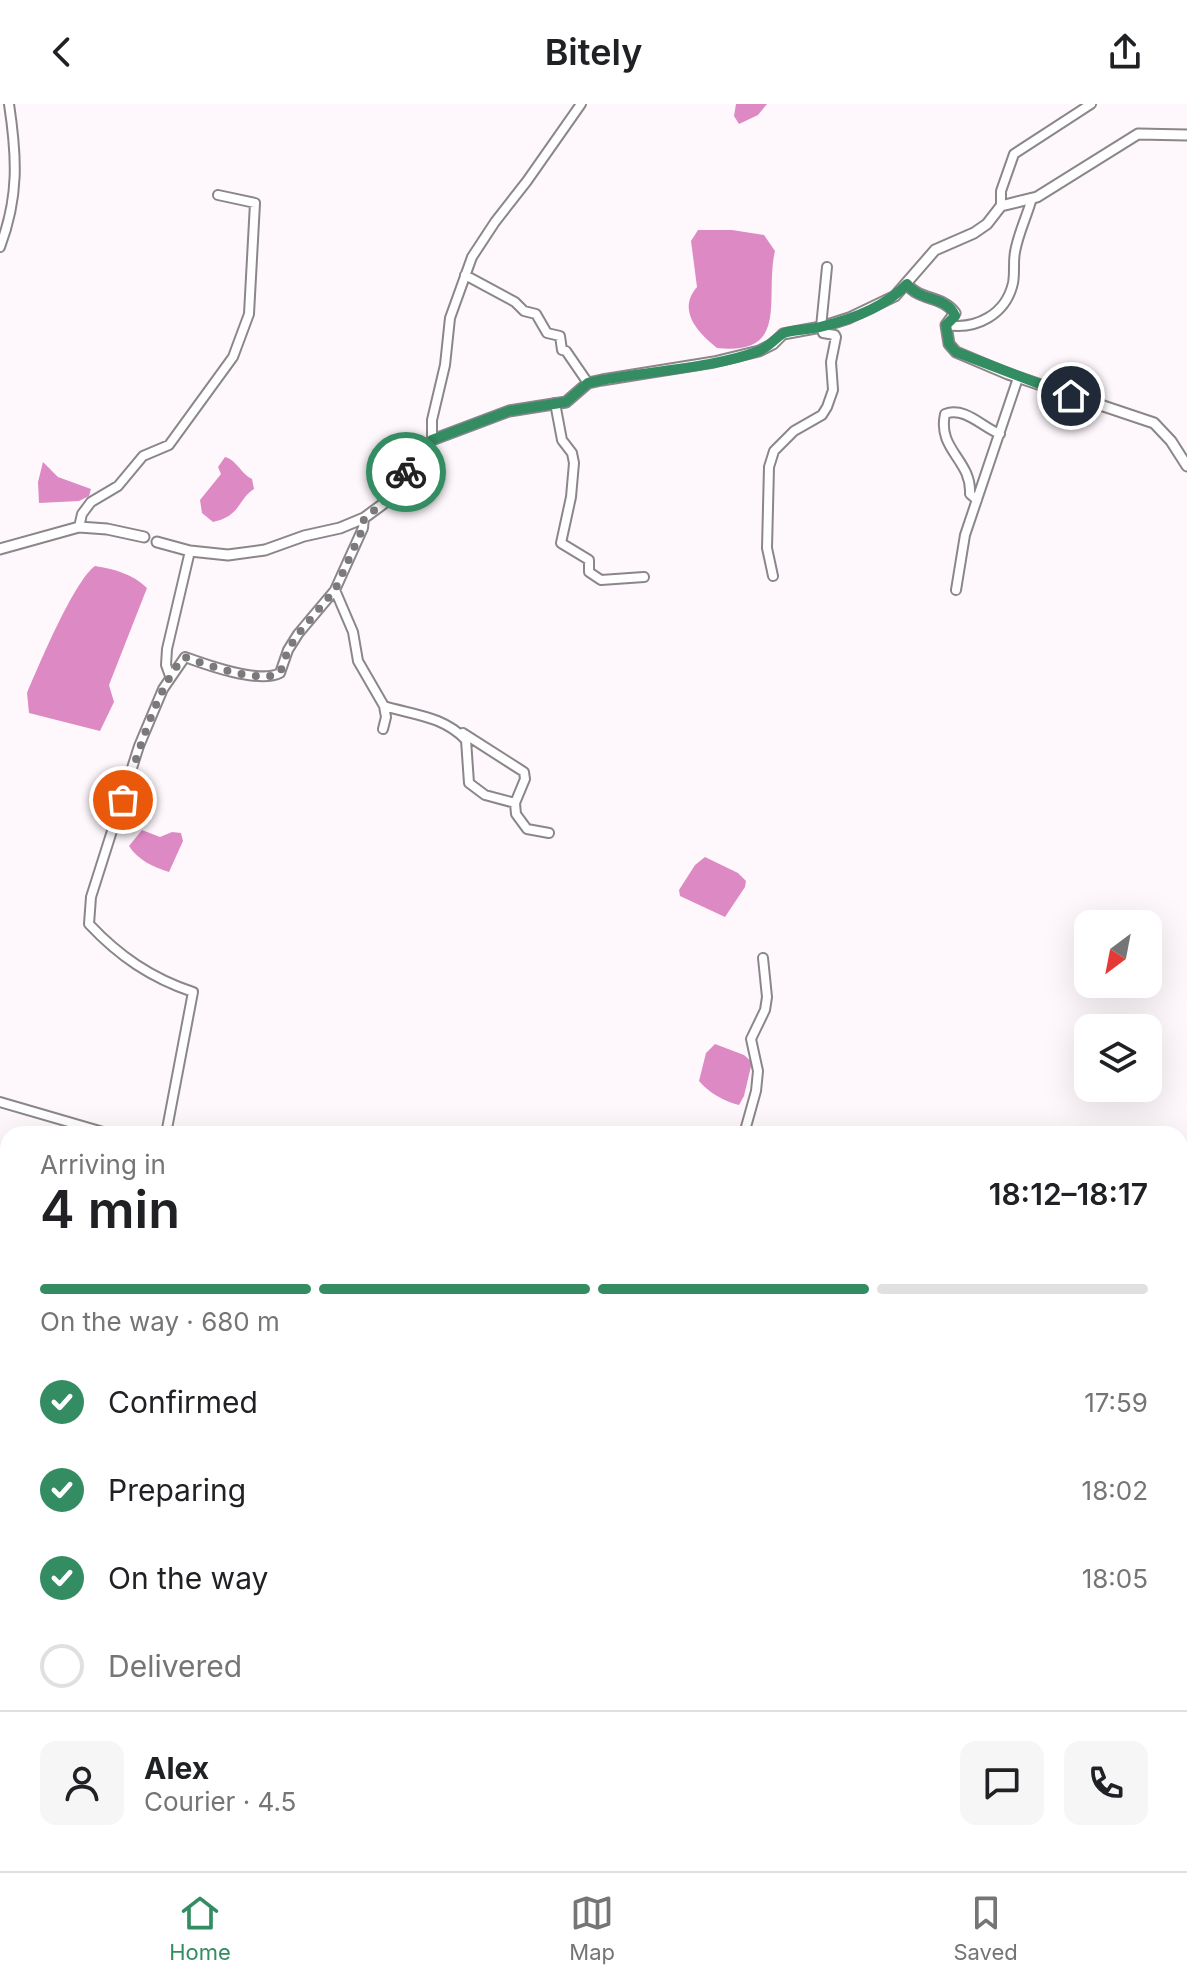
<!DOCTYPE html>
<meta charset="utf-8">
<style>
:root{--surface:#fff;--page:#f6f6f6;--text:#202124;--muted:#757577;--line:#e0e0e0;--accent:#348d62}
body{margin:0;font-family:Inter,sans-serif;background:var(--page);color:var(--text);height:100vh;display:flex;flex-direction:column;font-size:30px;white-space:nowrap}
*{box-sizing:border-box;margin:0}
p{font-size:26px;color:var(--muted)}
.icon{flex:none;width:44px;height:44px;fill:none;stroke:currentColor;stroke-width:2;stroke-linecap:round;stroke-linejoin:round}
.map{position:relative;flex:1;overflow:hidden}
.drawer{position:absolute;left:0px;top:1022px;width:1188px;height:746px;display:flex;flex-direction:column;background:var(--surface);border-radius:24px 24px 0 0;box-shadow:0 8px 32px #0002}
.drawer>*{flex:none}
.needle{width:52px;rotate:212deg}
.controls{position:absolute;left:1074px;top:806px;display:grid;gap:16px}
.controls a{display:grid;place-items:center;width:88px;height:88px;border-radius:16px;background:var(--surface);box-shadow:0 8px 32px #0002;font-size:40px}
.pin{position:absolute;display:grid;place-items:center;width:68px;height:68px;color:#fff;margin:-34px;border:4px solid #fff;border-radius:50%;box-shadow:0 2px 8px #0007}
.courier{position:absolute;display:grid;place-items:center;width:80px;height:80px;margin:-40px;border:6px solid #348d62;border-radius:50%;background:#fff;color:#222;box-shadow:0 2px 10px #0007}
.summary em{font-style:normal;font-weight:600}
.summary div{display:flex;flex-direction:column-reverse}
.summary{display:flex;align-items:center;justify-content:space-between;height:136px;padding:0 40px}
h1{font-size:52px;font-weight:600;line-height:60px}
.bar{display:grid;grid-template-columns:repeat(4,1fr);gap:12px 8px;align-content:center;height:96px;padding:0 40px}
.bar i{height:10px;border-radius:6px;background:var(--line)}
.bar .active{background:var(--accent)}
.bar p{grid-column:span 4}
.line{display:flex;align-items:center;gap:20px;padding:0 40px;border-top:2px solid var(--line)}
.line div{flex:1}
.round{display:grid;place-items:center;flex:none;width:84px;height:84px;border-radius:16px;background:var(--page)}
ol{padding:0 40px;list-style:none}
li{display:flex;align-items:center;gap:24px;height:88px}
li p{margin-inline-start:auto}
li .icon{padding:8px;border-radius:50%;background:var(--accent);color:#fff;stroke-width:4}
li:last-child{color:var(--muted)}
li i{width:44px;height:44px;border:4px solid var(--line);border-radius:50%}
header{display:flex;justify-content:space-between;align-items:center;height:104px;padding:0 40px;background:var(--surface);font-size:36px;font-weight:600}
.dock{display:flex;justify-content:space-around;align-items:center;height:112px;border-top:2px solid var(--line);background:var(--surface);font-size:22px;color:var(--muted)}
.dock a{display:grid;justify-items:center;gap:4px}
.dock .active{color:var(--accent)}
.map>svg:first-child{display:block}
.water{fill:#dd8ac4}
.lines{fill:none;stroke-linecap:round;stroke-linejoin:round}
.minor-casing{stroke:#8b868a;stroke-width:12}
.tertiary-casing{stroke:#8b868a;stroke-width:13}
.minor{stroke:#fff;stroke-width:8}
.tertiary{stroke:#fff;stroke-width:9}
.done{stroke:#7c797b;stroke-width:8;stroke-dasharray:0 14.4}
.route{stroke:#348d62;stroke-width:10}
</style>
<header><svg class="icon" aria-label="back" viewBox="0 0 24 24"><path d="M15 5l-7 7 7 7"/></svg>Bitely<svg class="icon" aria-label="share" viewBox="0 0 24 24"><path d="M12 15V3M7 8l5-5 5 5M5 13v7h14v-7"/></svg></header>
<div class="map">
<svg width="1187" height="1767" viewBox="0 0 1187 1767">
<rect width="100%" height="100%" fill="#fef8fc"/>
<path class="water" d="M736,0H767L758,11L739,20L734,12Z
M698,126H732L764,131L775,147C764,194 791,252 717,244C697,228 677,206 697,183L691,137Z
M225,353C238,357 240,369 252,375L254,385C238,395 241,412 213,418L202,409L200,396L221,370L218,363Z
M43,358L58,373L91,385L89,392L79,397L39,399L38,378Z
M95,462C114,465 133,470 147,484L109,581L114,598L100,627L29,609L27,589C39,561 74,477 95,462Z
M142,726L160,733L172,728L181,729L183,737L169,768C153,763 138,756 129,742Z
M705,753L738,769L746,777L745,783L725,813L680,792L679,786L695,761Z
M715,940L744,951L752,958L744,992L739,1001C725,998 708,988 699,977L706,949Z
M8,1260V1332L0,1333V1270Z
M8,1563V1633L0,1642V1571Z"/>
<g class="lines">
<g class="minor-casing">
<path id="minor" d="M1001,102V87L1014,50L1091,0
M0,143C19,93 17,53 9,0
M465,171L515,198L524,207L536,210L547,229L560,232L562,246L566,247L588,279
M946,221C977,226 1006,210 1013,179C1015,169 1013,158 1015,148C1018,130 1027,112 1032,94
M555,299L562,336L572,349L574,359L571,393L561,439L589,456V468L601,476L644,473
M432,336V316L445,261L450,214L472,153L495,118L527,77L581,0
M977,396L970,390C972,356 937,346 945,310C965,302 983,324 1000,330
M79,423L82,410L91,398L118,382L143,352L169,341L233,253L249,210L255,99L218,91
M773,472L767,444L769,363L774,347L794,327L822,311L827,303L833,286L831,258L836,233L835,231L823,229L821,223L827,163
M335,486L353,528L358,557L384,602C414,611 443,612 466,636L469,679L485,691L515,699L516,710L527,725L549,729
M956,486L965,431L1018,274
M170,572L166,561L167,545L190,447
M383,625L386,613L384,602
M463,629L524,668L525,675L515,699
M0,998L110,1030
M166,1030L193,888C151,874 119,852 89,820L91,793L139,642L163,585L185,553C207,561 259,580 280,569L288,546L298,530L335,486L363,424L364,414
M744,1030L756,987L758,967L751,935L765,906L767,893L763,854
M0,1156L8,1157
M0,1249L8,1237
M623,1760L653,1767
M222,1767L223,1760
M580,1767L596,1760
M723,1767L726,1760"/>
</g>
<g class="tertiary-casing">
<path id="tertiary" d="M907,180C919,197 942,191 955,209L946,221L949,240L956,248L1008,270L1154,319L1171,337L1187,362
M157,438L190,447L228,451L265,446L304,432L340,424L364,414L383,400L432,336L509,307L566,298L588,279L602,276L714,258L759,247L773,240L783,230L821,223L849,214L895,192L935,146L974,129L987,120L1001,102L1037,93L1138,30L1187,31
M0,445L79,423L107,425L144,433"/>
</g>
<use href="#minor" class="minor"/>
<use href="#tertiary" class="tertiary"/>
</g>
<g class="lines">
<path class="done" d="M123,696C135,659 158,578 185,553C207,561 260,580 280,569L288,546L298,530L335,486L363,424L364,414L383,400L406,368"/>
<path class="route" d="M406,368L432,336L509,307L566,298L588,279L602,276C650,267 714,264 759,247C769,243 775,234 784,229C793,225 809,226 820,223C850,216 885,203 907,180C919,198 947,191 955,212L946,221L949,240L956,248L1071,292"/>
</g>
</svg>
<div class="controls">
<a><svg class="needle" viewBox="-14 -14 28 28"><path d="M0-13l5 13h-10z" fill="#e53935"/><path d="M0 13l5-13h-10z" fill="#757577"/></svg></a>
<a><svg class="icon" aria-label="layers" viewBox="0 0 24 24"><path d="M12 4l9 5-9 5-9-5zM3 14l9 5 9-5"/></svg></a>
</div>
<div class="pin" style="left:123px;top:696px;background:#ea580c"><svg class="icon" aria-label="bag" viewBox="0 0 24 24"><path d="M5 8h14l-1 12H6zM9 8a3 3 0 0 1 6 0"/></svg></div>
<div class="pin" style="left:1071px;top:292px;background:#1f2937"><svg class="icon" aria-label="home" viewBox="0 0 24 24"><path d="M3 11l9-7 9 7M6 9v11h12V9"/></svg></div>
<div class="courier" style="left:406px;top:368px"><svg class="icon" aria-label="bike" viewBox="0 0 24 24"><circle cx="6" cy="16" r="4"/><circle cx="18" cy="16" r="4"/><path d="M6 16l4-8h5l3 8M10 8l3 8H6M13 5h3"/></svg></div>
<section class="drawer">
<div class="summary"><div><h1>4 min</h1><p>Arriving in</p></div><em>18:12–18:17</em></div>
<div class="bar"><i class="active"></i><i class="active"></i><i class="active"></i><i></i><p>On the way · 680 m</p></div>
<ol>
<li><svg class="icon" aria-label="check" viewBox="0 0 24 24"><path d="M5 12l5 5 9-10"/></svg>Confirmed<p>17:59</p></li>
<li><svg class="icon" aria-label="check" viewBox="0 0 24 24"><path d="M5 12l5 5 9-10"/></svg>Preparing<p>18:02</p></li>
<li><svg class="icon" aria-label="check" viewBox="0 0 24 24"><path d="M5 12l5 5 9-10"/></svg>On the way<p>18:05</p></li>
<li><i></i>Delivered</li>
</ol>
<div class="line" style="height:144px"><a class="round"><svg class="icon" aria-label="person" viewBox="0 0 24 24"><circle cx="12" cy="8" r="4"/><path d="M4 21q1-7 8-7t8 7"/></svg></a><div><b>Alex</b><p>Courier · 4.5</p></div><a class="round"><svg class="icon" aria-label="chat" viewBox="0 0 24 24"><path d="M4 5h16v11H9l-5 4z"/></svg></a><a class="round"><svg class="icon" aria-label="phone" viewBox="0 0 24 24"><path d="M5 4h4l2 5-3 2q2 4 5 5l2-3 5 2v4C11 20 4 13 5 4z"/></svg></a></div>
</section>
</div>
<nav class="dock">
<a class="active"><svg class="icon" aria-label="home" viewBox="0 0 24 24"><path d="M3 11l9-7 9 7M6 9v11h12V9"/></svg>Home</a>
<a><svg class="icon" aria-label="map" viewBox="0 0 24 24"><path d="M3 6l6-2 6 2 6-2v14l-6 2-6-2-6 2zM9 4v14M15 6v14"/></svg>Map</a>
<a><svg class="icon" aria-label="saved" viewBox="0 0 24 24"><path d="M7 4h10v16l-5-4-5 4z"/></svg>Saved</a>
</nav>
